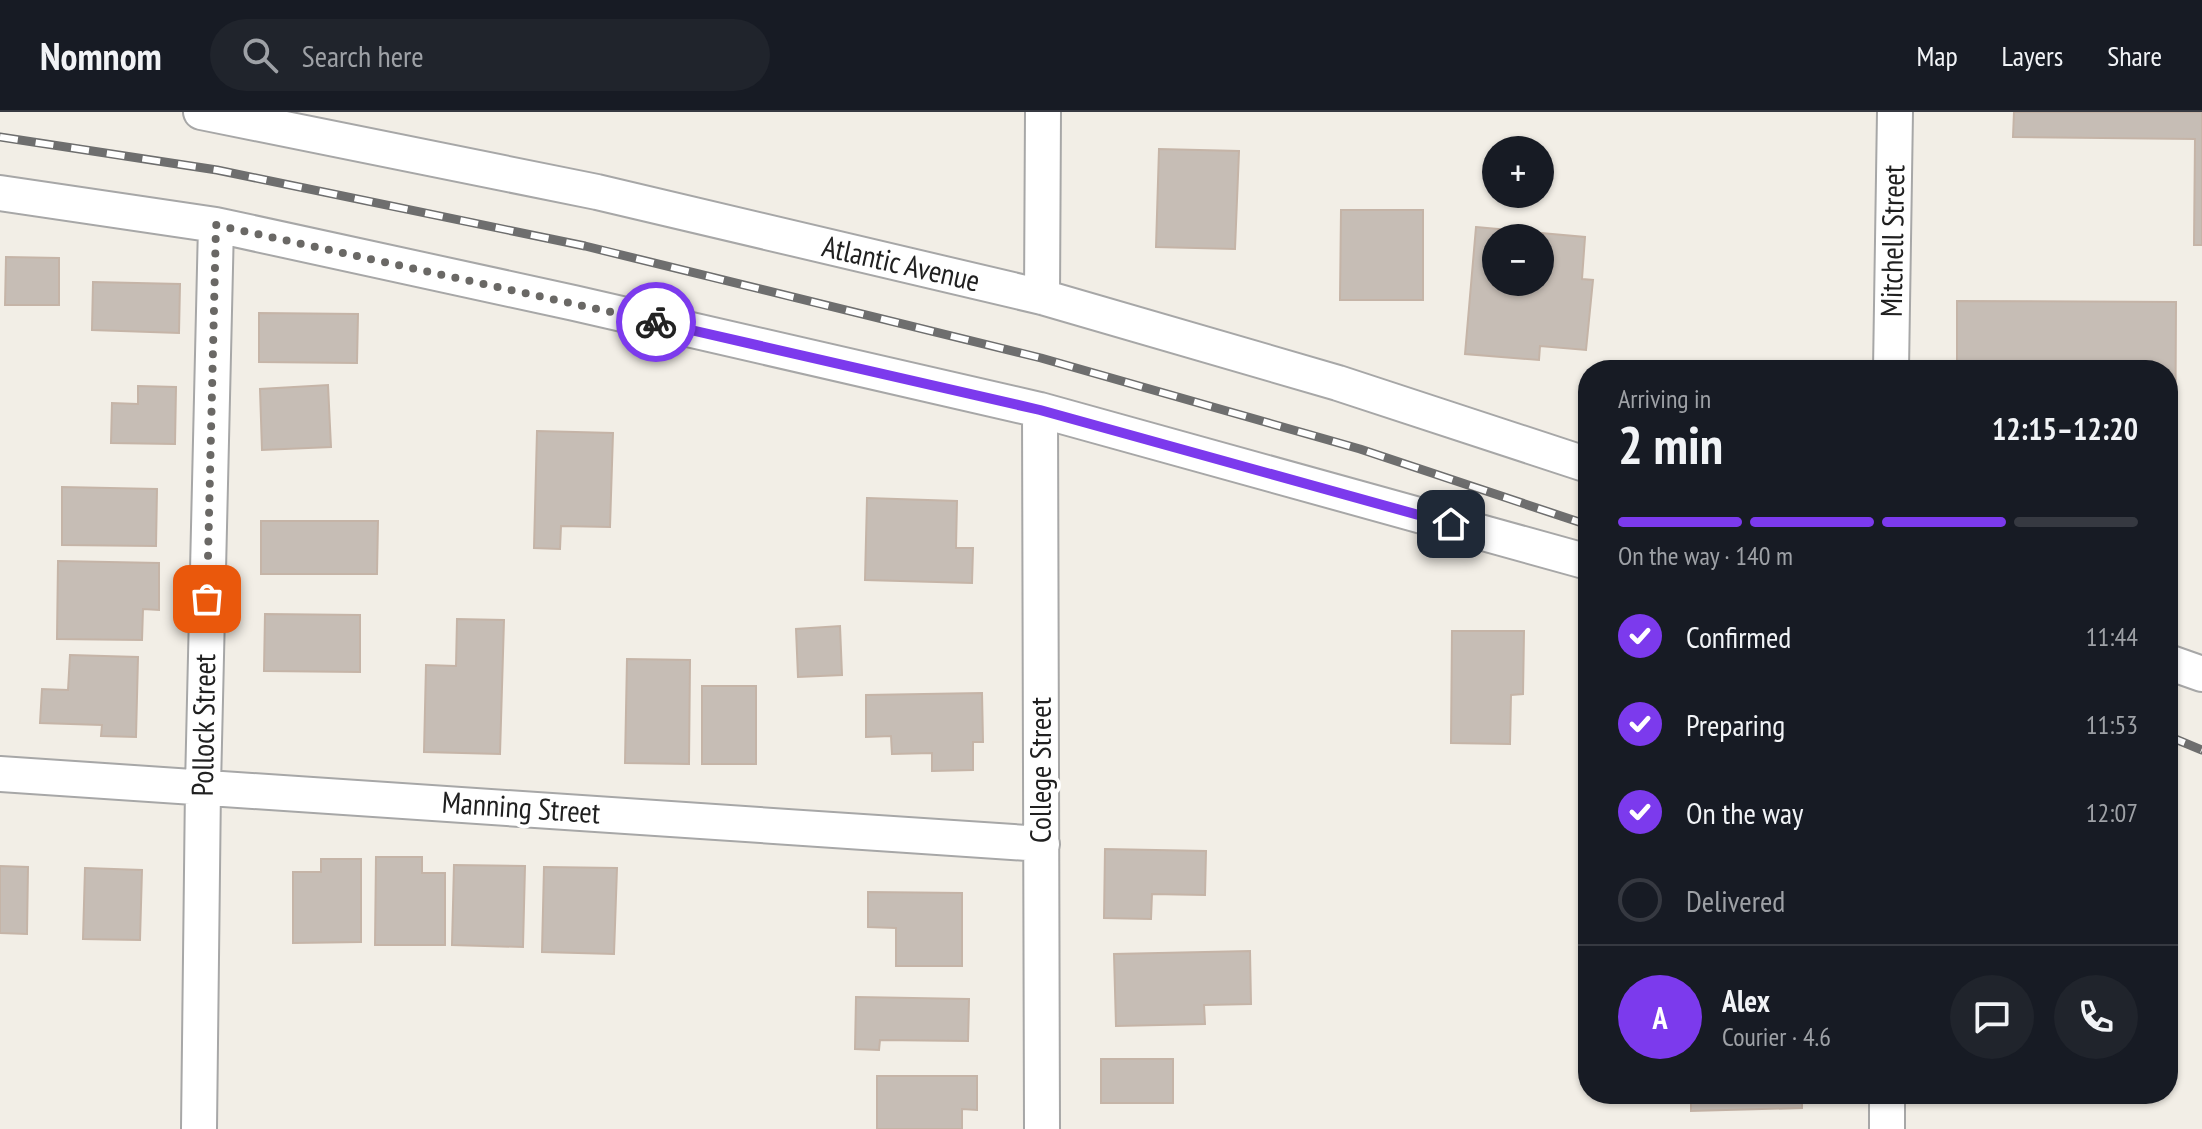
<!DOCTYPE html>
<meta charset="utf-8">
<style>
:root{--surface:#171b24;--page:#20242c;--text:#f1f3f6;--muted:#9ea1a6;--line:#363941;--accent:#7c3aed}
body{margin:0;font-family:"PT Sans Narrow",sans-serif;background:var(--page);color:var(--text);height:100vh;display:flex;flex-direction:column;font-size:30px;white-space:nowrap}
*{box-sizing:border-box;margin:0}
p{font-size:26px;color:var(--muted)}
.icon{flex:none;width:44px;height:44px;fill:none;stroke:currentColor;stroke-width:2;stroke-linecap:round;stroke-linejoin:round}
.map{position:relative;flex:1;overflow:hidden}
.details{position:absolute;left:1578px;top:248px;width:600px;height:744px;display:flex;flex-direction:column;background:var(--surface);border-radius:32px;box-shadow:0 2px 6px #0004}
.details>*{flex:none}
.fabs{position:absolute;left:1482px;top:24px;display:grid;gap:16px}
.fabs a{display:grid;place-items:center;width:72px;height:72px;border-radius:50%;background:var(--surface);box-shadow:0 2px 6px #0004;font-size:40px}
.pin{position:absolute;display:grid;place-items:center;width:68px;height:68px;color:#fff;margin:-34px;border-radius:16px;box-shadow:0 4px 12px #0006}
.courier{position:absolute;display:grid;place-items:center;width:80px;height:80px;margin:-40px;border:6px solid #7c3aed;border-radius:50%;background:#fff;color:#222;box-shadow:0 2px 10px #0007}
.head em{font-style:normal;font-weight:600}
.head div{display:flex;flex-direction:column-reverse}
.head{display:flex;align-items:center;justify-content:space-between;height:136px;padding:0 40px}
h1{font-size:52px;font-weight:600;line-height:60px}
.bar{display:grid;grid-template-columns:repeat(4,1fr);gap:12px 8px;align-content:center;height:96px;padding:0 40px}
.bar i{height:10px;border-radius:6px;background:var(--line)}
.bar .on{background:var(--accent)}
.bar p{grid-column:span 4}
.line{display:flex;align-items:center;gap:20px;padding:0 40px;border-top:2px solid var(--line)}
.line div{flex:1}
.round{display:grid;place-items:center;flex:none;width:84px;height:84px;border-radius:42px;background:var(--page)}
ol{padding:0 40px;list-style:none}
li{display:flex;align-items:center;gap:24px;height:88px}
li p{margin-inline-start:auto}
li .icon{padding:8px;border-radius:50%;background:var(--accent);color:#fff;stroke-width:4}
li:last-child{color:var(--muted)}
li i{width:44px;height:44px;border:4px solid var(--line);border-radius:50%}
header{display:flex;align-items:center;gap:48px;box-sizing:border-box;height:112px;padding:0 40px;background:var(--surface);border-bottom:2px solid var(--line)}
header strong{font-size:38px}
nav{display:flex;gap:44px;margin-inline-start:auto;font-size:28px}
.search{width:560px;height:72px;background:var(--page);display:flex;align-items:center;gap:20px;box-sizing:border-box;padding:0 28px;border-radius:44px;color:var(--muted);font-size:30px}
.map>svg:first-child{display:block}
.building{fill:#c6bdb5;stroke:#c5b4a7;stroke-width:2;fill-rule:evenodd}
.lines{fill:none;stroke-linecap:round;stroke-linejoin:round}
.street-casing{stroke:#a7a7a7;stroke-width:38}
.street{stroke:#fff;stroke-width:34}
.rail-casing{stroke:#6e6e6e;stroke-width:9}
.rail{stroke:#fff;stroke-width:6;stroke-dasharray:18;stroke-linecap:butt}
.done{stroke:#6a6865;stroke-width:8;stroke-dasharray:0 14.4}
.route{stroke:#7c3aed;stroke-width:10}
.labels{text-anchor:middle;stroke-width:8;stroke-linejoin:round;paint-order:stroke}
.street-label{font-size:30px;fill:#202020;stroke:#fff}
</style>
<header>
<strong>Nomnom</strong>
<div class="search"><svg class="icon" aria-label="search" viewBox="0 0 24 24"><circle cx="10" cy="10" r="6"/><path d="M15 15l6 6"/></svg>Search here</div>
<nav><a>Map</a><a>Layers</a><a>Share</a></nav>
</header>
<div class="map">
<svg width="2202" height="1017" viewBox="0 0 2202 1017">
<rect width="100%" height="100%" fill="#f2eee6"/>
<path class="building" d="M2014,0H2202V133H2194L2195,27L2013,25Z
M1159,37L1239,39L1235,137L1156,135Z
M1341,98H1423V188H1340Z
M1476,115L1585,125L1582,167L1593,168L1586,238L1540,234L1539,248L1465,242ZM1496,126H1540V170H1496Z
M6,145L59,146V193H5Z
M93,170L180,172L179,221L92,218Z
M1957,189L2176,190L2175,382H2168V258H1957Z
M259,201L358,202L357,251L259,250Z
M328,273L331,335L262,338L260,277Z
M138,274L176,275L175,332L111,331L112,291L138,292Z
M537,319L613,321L610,415L561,414L560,437L534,436Z
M62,375L157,377L156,434L62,433Z
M867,386L957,389L956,436H973L972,471L865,468Z
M261,409H378L377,462H261Z
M58,449L159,451V498L143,497L142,528L57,527Z
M265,502L360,503V560L264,559Z
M457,507L504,508L500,642L424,640L426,553L456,554Z
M840,514L842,563L798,565L796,517Z
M1452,519H1524L1523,582L1511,583L1510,632L1451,631Z
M70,543L138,545L136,625L101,624L102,613L40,611L42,577L68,578Z
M627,547L690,548L689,652L625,651Z
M702,574H756V652H702Z
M982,581L983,630H973V658L932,659V641L892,642L891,624L866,625V583Z
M2168,711H2177L2175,810H2168Z
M1105,737L1206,739L1205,783L1152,782L1151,807L1104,806Z
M376,745H422V761H445V833H375Z
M321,747H361V830L293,831V760H321Z
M454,753L525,754L523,835L452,833Z
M0,754L28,755L27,822L0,821Z
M544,755L617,756L614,842L542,840Z
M85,756L142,758L140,828L83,827Z
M868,780L962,781V854H896V816L868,815Z
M1250,839L1251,892L1204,893L1205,912L1116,914L1114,842Z
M856,885L969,887L968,929L880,928L879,938L855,937Z
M1101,947H1173V991H1101Z
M877,964H977V998L962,997V1017H877Z
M1691,982H1802V996L1691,999Z"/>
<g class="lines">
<g class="street-casing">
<path id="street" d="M201,0L597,80L1042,185L1338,271L1588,353
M0,81L216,113L574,191L1040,298L1588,450
M1042,185L1043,0
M1891,258L1895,0
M1040,298L1042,1017
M2168,550L2202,562
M0,662L1042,732
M1887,982V1017
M199,1017L203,674L216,113"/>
</g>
<use href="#street" class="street"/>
<g class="rail-casing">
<path id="rail" d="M0,25L217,58L585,134L1041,246L1360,337L1588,413
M2168,624L2202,638"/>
</g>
<use href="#rail" class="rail"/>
</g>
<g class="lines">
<path class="done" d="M207,487L216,113L656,210"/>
<path class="route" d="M656,210L1040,298L1451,412"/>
</g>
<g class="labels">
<g class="street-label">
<text transform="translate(1893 129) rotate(-89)" y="10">Mitchell Street</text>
<text transform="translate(901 152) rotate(13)" y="10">Atlantic Avenue</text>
<text transform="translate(204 613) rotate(-89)" y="10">Pollock Street</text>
<text transform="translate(1041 658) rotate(-90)" y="10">College Street</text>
<text transform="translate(521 696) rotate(4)" y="10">Manning Street</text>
</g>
</g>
</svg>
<div class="fabs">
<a>+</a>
<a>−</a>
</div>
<div class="pin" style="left:207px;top:487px;background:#ea580c"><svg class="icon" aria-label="bag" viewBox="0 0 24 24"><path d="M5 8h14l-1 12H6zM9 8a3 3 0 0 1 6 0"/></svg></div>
<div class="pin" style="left:1451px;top:412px;background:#1f2937"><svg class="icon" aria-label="home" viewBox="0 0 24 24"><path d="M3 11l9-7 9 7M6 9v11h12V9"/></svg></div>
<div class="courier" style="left:656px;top:210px"><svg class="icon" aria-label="bike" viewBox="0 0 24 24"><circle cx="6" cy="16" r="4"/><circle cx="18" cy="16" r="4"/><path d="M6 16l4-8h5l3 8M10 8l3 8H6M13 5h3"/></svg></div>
<section class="details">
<div class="head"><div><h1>2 min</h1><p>Arriving in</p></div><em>12:15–12:20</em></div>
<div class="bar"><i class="on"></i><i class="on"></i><i class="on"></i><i></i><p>On the way · 140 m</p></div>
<ol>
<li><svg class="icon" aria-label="check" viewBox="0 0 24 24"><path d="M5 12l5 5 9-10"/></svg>Confirmed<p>11:44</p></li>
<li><svg class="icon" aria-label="check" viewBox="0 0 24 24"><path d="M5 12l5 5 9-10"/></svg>Preparing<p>11:53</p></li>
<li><svg class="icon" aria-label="check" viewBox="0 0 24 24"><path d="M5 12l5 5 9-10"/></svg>On the way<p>12:07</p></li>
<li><i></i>Delivered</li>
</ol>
<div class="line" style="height:144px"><b class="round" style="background:var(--accent);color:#fff">A</b><div><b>Alex</b><p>Courier · 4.6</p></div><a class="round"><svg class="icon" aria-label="chat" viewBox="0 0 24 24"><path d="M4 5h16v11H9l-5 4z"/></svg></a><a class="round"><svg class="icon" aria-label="phone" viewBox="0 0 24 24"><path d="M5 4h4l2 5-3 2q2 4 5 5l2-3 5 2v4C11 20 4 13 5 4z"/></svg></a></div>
</section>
</div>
